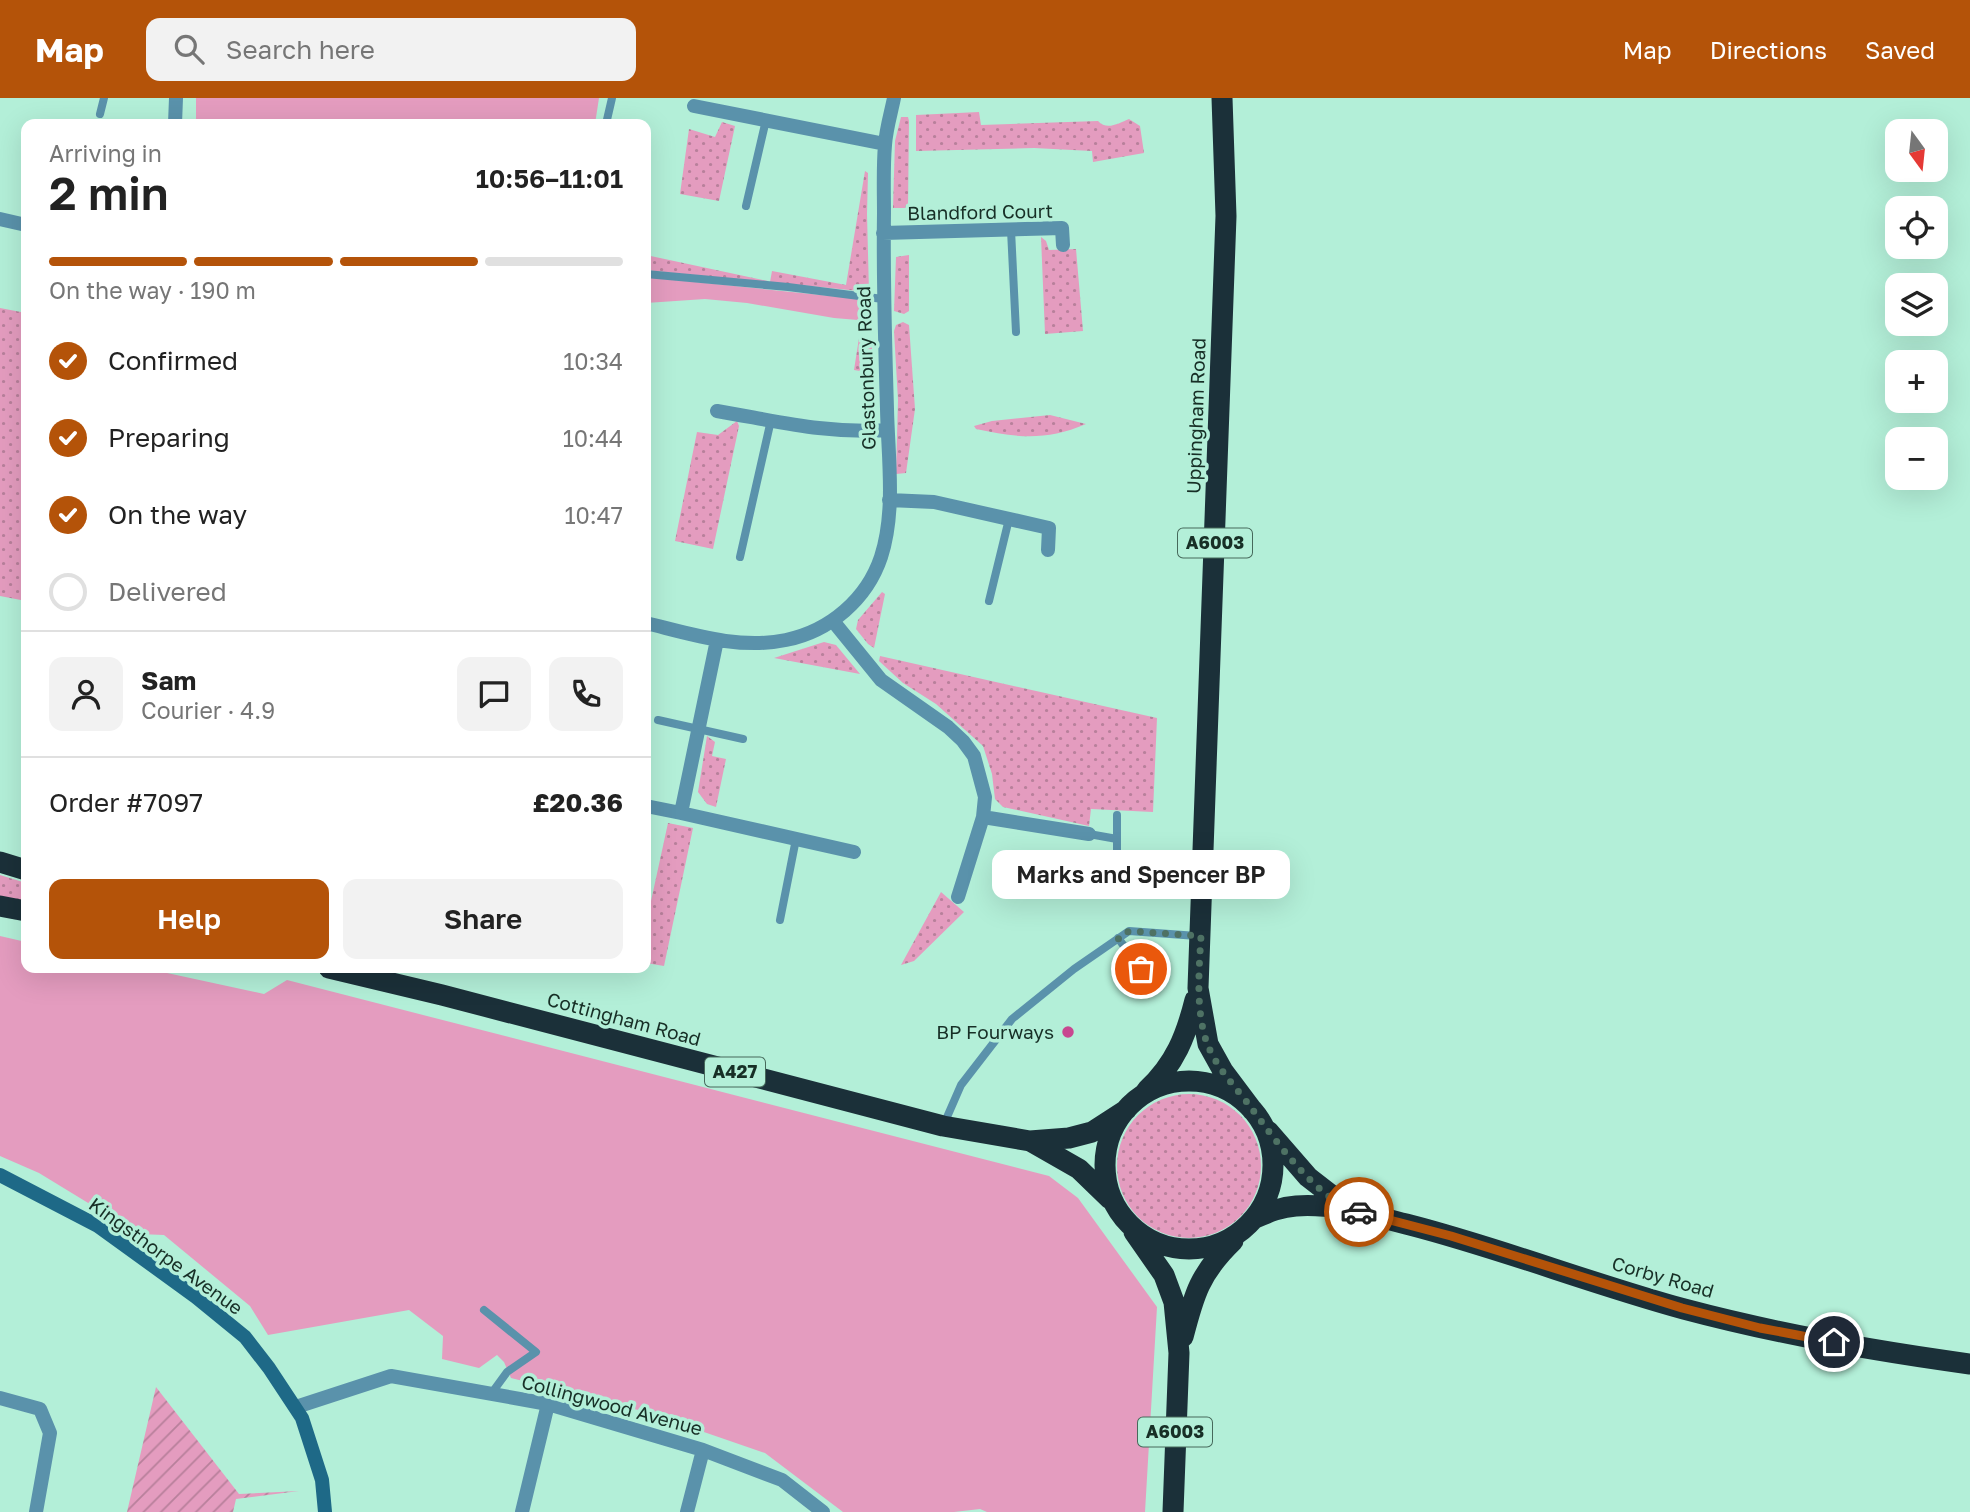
<!DOCTYPE html>
<meta charset="utf-8">
<style>
:root{--surface:#fff;--page:#f2f2f2;--text:#222;--muted:#767676;--line:#e0e0e0;--accent:#b45309}
body{margin:0;font-family:"Golos Text",sans-serif;background:var(--page);color:var(--text);height:100vh;display:flex;flex-direction:column;font-size:26px;white-space:nowrap}
*{box-sizing:border-box;margin:0}
p{font-size:23px;color:var(--muted)}
.icon{flex:none;width:38px;height:38px;fill:none;stroke:currentColor;stroke-width:2;stroke-linecap:round;stroke-linejoin:round}
.map{position:relative;flex:1;overflow:hidden}
.side{position:absolute;left:21px;top:21px;width:630px;height:854px;display:flex;flex-direction:column;background:var(--surface);border-radius:14px;box-shadow:0 7px 28px #0002}
.side>*{flex:none}
.needle{width:46px;rotate:165deg}
.buttons{position:absolute;left:1885px;top:21px;display:grid;gap:14px}
.buttons a{display:grid;place-items:center;width:63px;height:63px;border-radius:14px;background:var(--surface);box-shadow:0 7px 28px #0002;font-size:35px}
.pin{position:absolute;display:grid;place-items:center;width:60px;height:60px;color:#fff;margin:-30px;border:4px solid #fff;border-radius:50%;box-shadow:0 2px 7px #0007}
.courier{position:absolute;display:grid;place-items:center;width:70px;height:70px;margin:-35px;border:5px solid #b45309;border-radius:50%;background:#fff;color:#222;box-shadow:0 2px 9px #0007}
.bubble{position:absolute;height:49px;border-radius:14px;background:var(--surface);box-shadow:0 7px 28px #0002;font-size:23px;font-weight:600;line-height:49px;text-align:center}
.summary em{font-style:normal;font-weight:600}
.summary div{display:flex;flex-direction:column-reverse}
.summary{display:flex;align-items:center;justify-content:space-between;height:119px;padding:0 28px}
h1{font-size:46px;font-weight:600;line-height:52px}
.bar{display:grid;grid-template-columns:repeat(4,1fr);gap:10px 7px;align-content:center;height:84px;padding:0 28px}
.bar i{height:9px;border-radius:5px;background:var(--line)}
.bar .selected{background:var(--accent)}
.bar p{grid-column:span 4}
.line{display:flex;align-items:center;gap:18px;padding:0 28px;border-top:2px solid var(--line)}
.line div{flex:1}
.round{display:grid;place-items:center;flex:none;width:74px;height:74px;border-radius:14px;background:var(--page)}
ol{padding:0 28px;list-style:none}
li{display:flex;align-items:center;gap:21px;height:77px}
li p{margin-inline-start:auto}
li .icon{padding:7px;border-radius:50%;background:var(--accent);color:#fff;stroke-width:4}
li:last-child{color:var(--muted)}
li i{width:38px;height:38px;border:4px solid var(--line);border-radius:50%}
.cta{display:flex;gap:14px;margin-top:auto;padding:14px 28px}
.cta a{flex:1;height:80px;border-radius:14px;background:var(--accent);color:#fff;font-size:28px;font-weight:600;line-height:80px;text-align:center}
.cta a+a{background:var(--page);color:var(--text)}
header{display:flex;align-items:center;gap:42px;box-sizing:border-box;height:98px;padding:0 35px;background:var(--accent);color:#fff}
header strong{font-size:33px}
nav{display:flex;gap:38px;margin-inline-start:auto;font-size:24px}
.search{width:490px;height:63px;background:var(--page);display:flex;align-items:center;gap:18px;box-sizing:border-box;padding:0 24px;border-radius:14px;color:var(--muted);font-size:26px}
.map>svg:first-child{display:block}
.grass{fill:url(#grass-dots)}
.park{fill:#e49cbf}
.garden{fill:url(#garden-furrows)}
.lines{fill:none;stroke-linecap:round;stroke-linejoin:round}
.lane{stroke:#5a92ab;stroke-width:8}
.street{stroke:#5a92ab;stroke-width:14}
.secondary{stroke:#1e6987;stroke-width:14}
.highway{stroke:#1b3039;stroke-width:21}
.done{stroke:#4e7264;stroke-width:7;stroke-dasharray:0 12.6}
.route{stroke:#b45309;stroke-width:9}
.poi-dot{fill:#c84790;stroke:#b3efd8;stroke-width:2.5}
.labels{text-anchor:middle;stroke-width:7;stroke-linejoin:round;paint-order:stroke}
.shield{fill:#b3efd8;stroke:#46695b;stroke-width:2}
.shield-label{font-size:18px;font-weight:bold;fill:#172f26}
.street-label{font-size:19px;fill:#172f26;stroke:#b3efd8}
.poi-label{font-size:19px;fill:#172f26;stroke:#b3efd8;text-anchor:end}
</style>
<header>
<strong>Map</strong>
<div class="search"><svg class="icon" aria-label="search" viewBox="0 0 24 24"><circle cx="10" cy="10" r="6"/><path d="M15 15l6 6"/></svg>Search here</div>
<nav><a>Map</a><a>Directions</a><a>Saved</a></nav>
</header>
<div class="map">
<svg width="1970" height="1414" viewBox="0 0 1970 1414">
<defs>
<pattern id="grass-dots" width="8" height="8" patternUnits="userSpaceOnUse" patternTransform="scale(1.75)"><rect width="8" height="8" fill="#e49cbf"/><path d="M2 2h.1M6 6h.1" fill="none" stroke="#b8809b" stroke-width="1.8" stroke-linecap="round"/></pattern>
<pattern id="garden-furrows" width="10" height="10" patternUnits="userSpaceOnUse" patternTransform="scale(1.75)"><rect width="10" height="10" fill="#e49cbf"/><path d="M-1 1l2-2M0 10L10 0M9 11l2-2" fill="none" stroke="#b8809b"/></pattern>
</defs>
<rect width="100%" height="100%" fill="#b3efd8"/>
<path class="grass" d="M979,14L981,27L1098,23C1107,33 1119,25 1129,21L1140,28L1144,55L1093,64L1092,53L1034,50L916,53V17Z
M901,19H908L909,23L908,110H893L895,43Z
M722,24L735,28L719,103L680,96L689,31L715,39Z
M865,73L868,75L867,116L869,194L770,184L772,173L846,187Z
M1041,139L1046,143L1049,152L1076,151L1083,233L1045,236Z
M646,157L768,183L755,184L646,172Z
M909,157V213L904,216L894,213L896,159Z
M0,210L26,215V503L0,498Z
M903,224L909,227L915,311L906,375L896,376L898,302L894,233L896,227Z
M859,240L872,244V275L854,272Z
M1050,317L1086,326C1046,343 1018,340 976,331L974,328L992,323Z
M737,323L739,328L713,451L675,443L697,334L718,337Z
M882,494L885,496L874,550L868,546L856,531L858,522Z
M824,544L836,547L860,576L774,560Z
M880,558L1157,620L1153,714L1091,711L1089,728L1003,709L995,701L992,676L983,648L936,606L903,585L879,563Z
M707,638L715,644L712,658L726,661L716,709L707,706L698,694Z
M668,725L693,730L664,868L646,865V826Z
M0,777L26,785V804L0,798Z
M941,794L964,814L914,863L901,867Z
M1117 1068a72 72 0 1 1 144 0a72 72 0 1 1-144 0Z"/>
<path class="park" d="M196,0H599L595,26H272L196,23Z
M646,179L870,202V223L834,220L747,205L705,201L646,205Z
M0,838L26,844V870H144L264,896L287,882L1049,1078L1078,1100L1157,1209L1145,1414H987L980,1411L954,1414H843L765,1355L646,1314L511,1280L504,1264L497,1257L479,1270L442,1261L443,1238L409,1212L268,1237L250,1208L164,1137L139,1136L39,1075L0,1058Z"/>
<path class="garden" d="M156,1289L239,1396L299,1393L236,1401L233,1414H127Z"/>
<g class="lines">
<path class="lane" d="M100,16L104,0
M606,26L612,0
M746,108L766,22
M1011,132L1016,234
M646,176L788,189L883,201
M740,459L771,322
M989,503L1009,421
M658,622L743,641
M1089,736L1117,741
M1117,785V717
M780,822L796,741
M1118,840L1152,886
M944,1026L961,987L1012,921L1074,871L1129,833L1197,838
M484,1212L536,1254L507,1274L491,1296"/>
<path class="street" d="M694,8L885,46
M175,26L176,0
M0,121L26,127
M883,135L1062,130L1063,147
M717,313C777,323 826,336 887,332
M889,402L934,404L1049,430L1048,452
M833,523L881,582L948,629L963,643L974,658L985,699L983,719L958,799
M646,525C691,536 739,552 786,542C830,533 867,501 881,459C896,413 888,359 887,311C885,246 883,181 884,115C884,93 883,69 885,47C886,31 891,15 894,0
M646,708L681,715L717,542
M681,715L854,754
M983,719L1089,736
M0,1300L40,1311L50,1335L36,1414
M296,1309L391,1278L548,1306L703,1352L782,1382L823,1414
M522,1414L548,1306
M687,1414L703,1352"/>
<path class="secondary" d="M0,1077L98,1128L196,1199L245,1239L269,1270L302,1320L322,1382L325,1414"/>
<path class="highway" d="M1222,0L1226,118L1198,890L1208,946L1223,973L1253,1013
M0,764L26,772
M0,808L26,813
M329,870L442,897L943,1028L1030,1043L1069,1040L1092,1034L1126,1012
M1105 1067a84 84 0 1 1 168 0a84 84 0 1 1-168 0Z
M1147,992C1175,966 1186,938 1195,902
M1268,1033L1308,1079L1348,1110
M1030,1043L1079,1071L1110,1101
M1255,1120C1269,1114 1281,1109 1296,1108C1335,1105 1373,1118 1410,1127C1503,1151 1592,1186 1684,1211C1778,1236 1874,1253 1970,1266
M1134,1134L1164,1177L1174,1204L1179,1255L1173,1414
M1183,1239C1194,1196 1200,1175 1233,1143"/>
</g>
<g class="lines">
<path class="done" d="M1141,871L1118,840L1129,833L1201,838C1199,872 1196,907 1205,939C1213,967 1236,989 1252,1011C1277,1044 1318,1103 1359,1114"/>
<path class="route" d="M1359,1114L1451,1138L1682,1210L1760,1230L1834,1244"/>
</g>
<circle class="poi-dot" cx="1068" cy="934" r="7"/>
<g class="labels">
<g class="shield">
<rect x="1178" y="430.5" width="74" height="29" rx="5"/>
<rect x="705" y="959.5" width="60" height="29" rx="5"/>
<rect x="1138" y="1319.5" width="74" height="29" rx="5"/>
</g>
<g class="shield-label">
<text x="1215" y="451">A6003</text>
<text x="735" y="980">A427</text>
<text x="1175" y="1340">A6003</text>
</g>
<g class="street-label">
<text transform="translate(980 114) rotate(-1)" y="7">Blandford Court</text>
<text transform="translate(866 270) rotate(-92)" y="7">Glastonbury Road</text>
<text transform="translate(1196 318) rotate(-88)" y="7">Uppingham Road</text>
<text transform="translate(624 921) rotate(15)" y="7">Cottingham Road</text>
<text transform="translate(166 1158) rotate(36)" y="7">Kingsthorpe Avenue</text>
<text transform="translate(1663 1179) rotate(16)" y="7">Corby Road</text>
<text transform="translate(612 1307) rotate(15)" y="7">Collingwood Avenue</text>
</g>
<g class="poi-label">
<text x="1054" y="941">BP Fourways</text>
</g>
</g>
</svg>
<div class="buttons">
<a><svg class="needle" viewBox="-14 -14 28 28"><path d="M0-13l5 13h-10z" fill="#e53935"/><path d="M0 13l5-13h-10z" fill="#767676"/></svg></a>
<a><svg class="icon" aria-label="locate" viewBox="0 0 24 24"><circle cx="12" cy="12" r="6"/><path d="M12 2v4M12 18v4M2 12h4M18 12h4"/></svg></a>
<a><svg class="icon" aria-label="layers" viewBox="0 0 24 24"><path d="M12 4l9 5-9 5-9-5zM3 14l9 5 9-5"/></svg></a>
<a>+</a>
<a>−</a>
</div>
<div class="pin" style="left:1141px;top:871px;background:#ea580c"><svg class="icon" aria-label="bag" viewBox="0 0 24 24"><path d="M5 8h14l-1 12H6zM9 8a3 3 0 0 1 6 0"/></svg></div>
<div class="pin" style="left:1834px;top:1244px;background:#1f2937"><svg class="icon" aria-label="home" viewBox="0 0 24 24"><path d="M3 11l9-7 9 7M6 9v11h12V9"/></svg></div>
<div class="courier" style="left:1359px;top:1114px"><svg class="icon" aria-label="car" viewBox="0 0 24 24"><path d="M5 17H2v-5l4-1 3-4h7l3 4 3 1v5h-3M9 17h6M6 11h13"/><circle cx="7" cy="17" r="2"/><circle cx="17" cy="17" r="2"/></svg></div>
<div class="bubble" style="left:992px;top:752px;width:298px">Marks and Spencer BP</div>
<section class="side">
<div class="summary"><div><h1>2 min</h1><p>Arriving in</p></div><em>10:56–11:01</em></div>
<div class="bar"><i class="selected"></i><i class="selected"></i><i class="selected"></i><i></i><p>On the way · 190 m</p></div>
<ol>
<li><svg class="icon" aria-label="check" viewBox="0 0 24 24"><path d="M5 12l5 5 9-10"/></svg>Confirmed<p>10:34</p></li>
<li><svg class="icon" aria-label="check" viewBox="0 0 24 24"><path d="M5 12l5 5 9-10"/></svg>Preparing<p>10:44</p></li>
<li><svg class="icon" aria-label="check" viewBox="0 0 24 24"><path d="M5 12l5 5 9-10"/></svg>On the way<p>10:47</p></li>
<li><i></i>Delivered</li>
</ol>
<div class="line" style="height:126px"><a class="round"><svg class="icon" aria-label="person" viewBox="0 0 24 24"><circle cx="12" cy="8" r="4"/><path d="M4 21q1-7 8-7t8 7"/></svg></a><div><b>Sam</b><p>Courier · 4.9</p></div><a class="round"><svg class="icon" aria-label="chat" viewBox="0 0 24 24"><path d="M4 5h16v11H9l-5 4z"/></svg></a><a class="round"><svg class="icon" aria-label="phone" viewBox="0 0 24 24"><path d="M5 4h4l2 5-3 2q2 4 5 5l2-3 5 2v4C11 20 4 13 5 4z"/></svg></a></div>
<div class="line" style="height:91px"><div>Order #7097</div><b>£20.36</b></div>
<div class="cta"><a>Help</a><a>Share</a></div>
</section>
</div>
